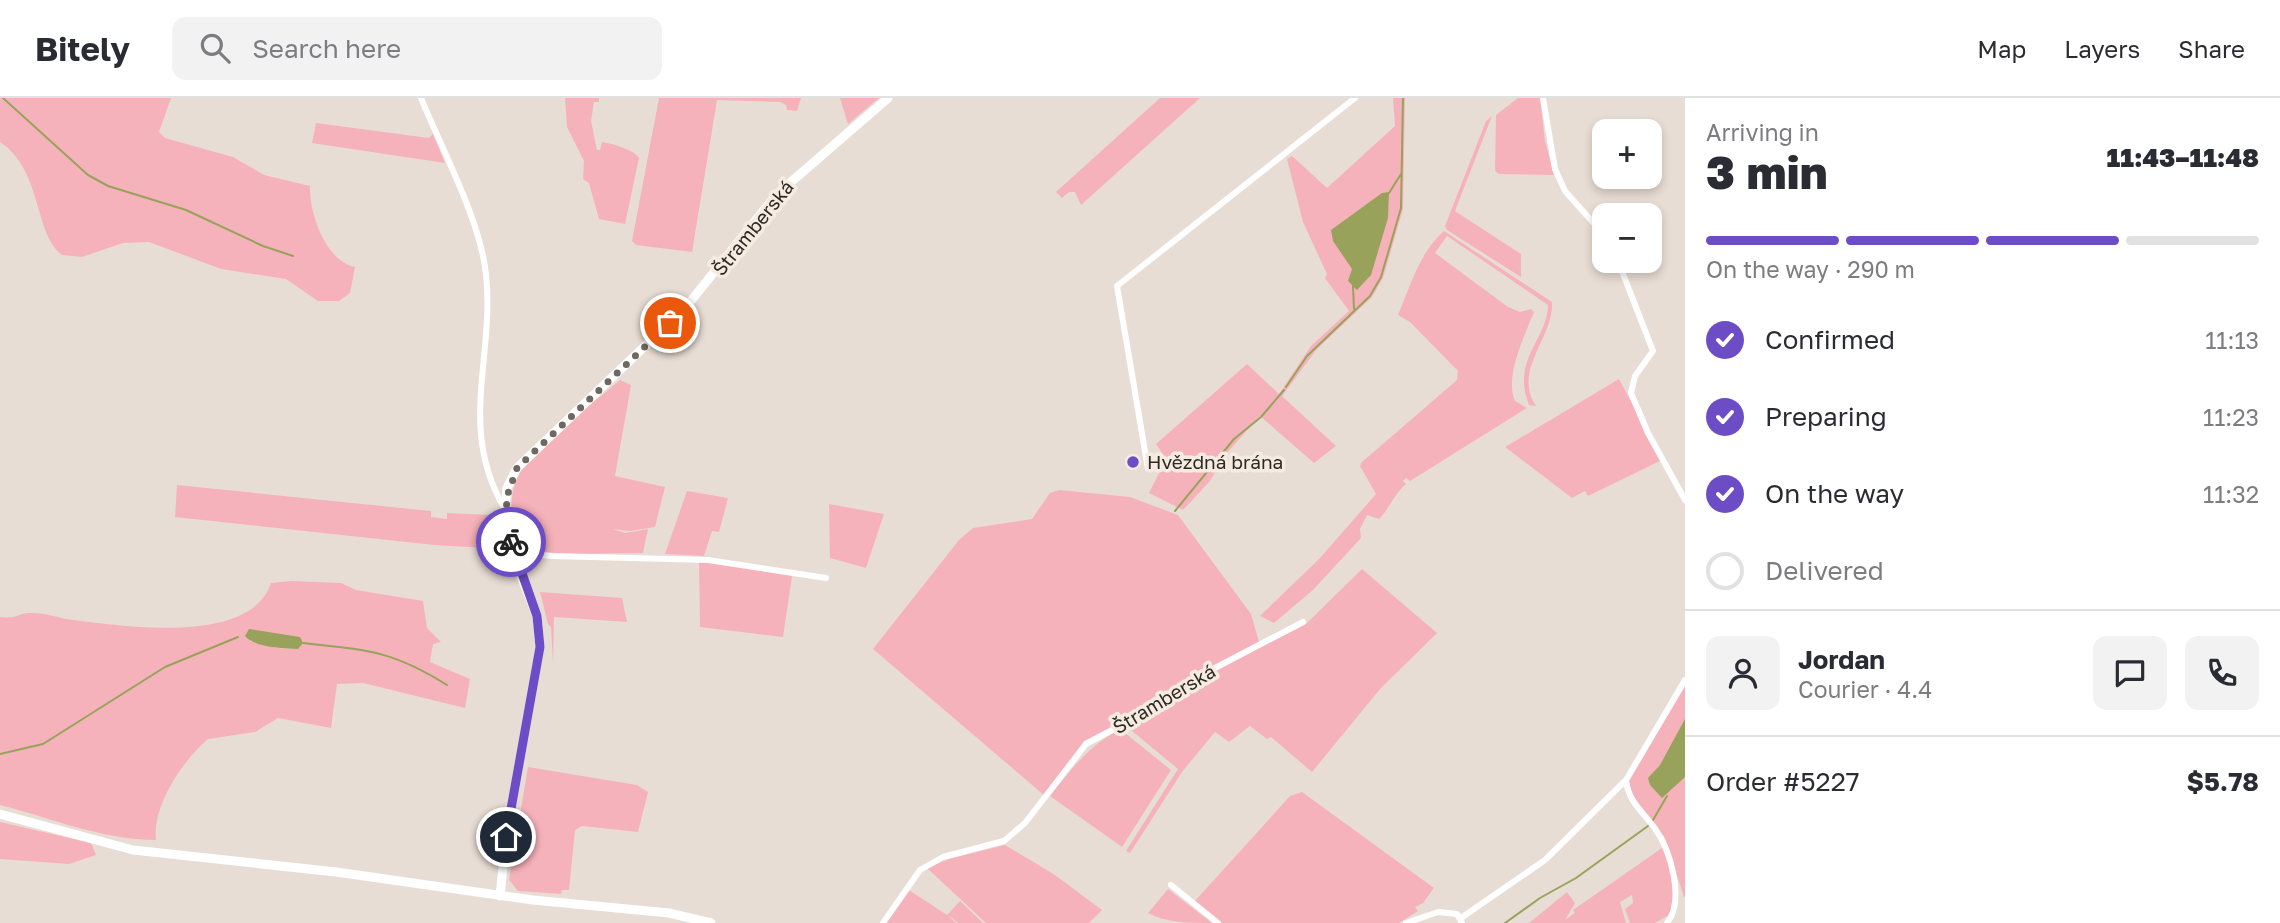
<!DOCTYPE html>
<meta charset="utf-8">
<style>
:root{--surface:#fff;--page:#f2f2f3;--text:#2b2b33;--muted:#7c7c81;--line:#e1e1e2;--accent:#6d4dc6}
body{margin:0;font-family:"Golos Text",sans-serif;background:var(--page);color:var(--text);height:100vh;display:flex;flex-direction:column;font-size:26px;white-space:nowrap}
*{box-sizing:border-box;margin:0}
p{font-size:23px;color:var(--muted)}
.icon{flex:none;width:38px;height:38px;fill:none;stroke:currentColor;stroke-width:2;stroke-linecap:round;stroke-linejoin:round}
.map{position:relative;flex:1;overflow:hidden}
.details{display:flex;flex-direction:column;background:var(--surface);width:595px}
.details>*{flex:none}
.fabs{position:absolute;left:1592px;top:21px;display:grid;gap:14px}
.fabs a{display:grid;place-items:center;width:70px;height:70px;border-radius:14px;background:var(--surface);box-shadow:0 4px 10px #0003;font-size:35px}
.pin{position:absolute;display:grid;place-items:center;width:60px;height:60px;color:#fff;margin:-30px;border:4px solid #fff;border-radius:50%;box-shadow:0 2px 7px #0007}
.courier{position:absolute;display:grid;place-items:center;width:70px;height:70px;margin:-35px;border:5px solid #6d4dc6;border-radius:50%;background:#fff;color:#222;box-shadow:0 2px 9px #0007}
.head em{font-style:normal;font-weight:800}
.head div{display:flex;flex-direction:column-reverse}
.head{display:flex;align-items:center;justify-content:space-between;height:119px;padding:0 21px}
h1{font-size:46px;font-weight:800;line-height:52px}
.bar{display:grid;grid-template-columns:repeat(4,1fr);gap:10px 7px;align-content:center;height:84px;padding:0 21px}
.bar i{height:9px;border-radius:5px;background:var(--line)}
.bar .selected{background:var(--accent)}
.bar p{grid-column:span 4}
.line{display:flex;align-items:center;gap:18px;padding:0 21px;border-top:2px solid var(--line)}
.line div{flex:1}
.round{display:grid;place-items:center;flex:none;width:74px;height:74px;border-radius:14px;background:var(--page)}
ol{padding:0 21px;list-style:none}
li{display:flex;align-items:center;gap:21px;height:77px}
li p{margin-inline-start:auto}
li .icon{padding:7px;border-radius:50%;background:var(--accent);color:#fff;stroke-width:4}
li:last-child{color:var(--muted)}
li i{width:38px;height:38px;border:4px solid var(--line);border-radius:50%}
header{display:flex;align-items:center;gap:42px;box-sizing:border-box;height:98px;padding:0 35px;background:var(--surface);border-bottom:2px solid var(--line)}
header strong{font-size:33px}
nav{display:flex;gap:38px;margin-inline-start:auto;font-size:24px}
.search{width:490px;height:63px;background:var(--page);display:flex;align-items:center;gap:18px;box-sizing:border-box;padding:0 24px;border-radius:14px;color:var(--muted);font-size:26px}
main{display:flex;flex:1;min-height:0}
.map>svg:first-child{display:block}
.green{fill:#f6b2bb;fill-rule:evenodd}
.water{fill:#98a25a}
.lines{fill:none;stroke-linecap:round;stroke-linejoin:round}
.stream{stroke:#98a25a;stroke-width:2}
.street{stroke:#fff;stroke-width:6}
.secondary{stroke:#fff;stroke-width:9}
.done{stroke:#6e6862;stroke-width:7;stroke-dasharray:0 12.6}
.route{stroke:#6d4dc6;stroke-width:9}
.poi-dot{fill:#6d4dc6;stroke:#f6ebe1;stroke-width:2.5}
.labels{text-anchor:middle;stroke-width:7;stroke-linejoin:round;paint-order:stroke}
.street-label{font-size:19px;fill:#2d2925;stroke:#f6ebe1}
.poi-label{font-size:19px;fill:#2d2925;stroke:#f6ebe1;text-anchor:start}
</style>
<header>
<strong>Bitely</strong>
<div class="search"><svg class="icon" aria-label="search" viewBox="0 0 24 24"><circle cx="10" cy="10" r="6"/><path d="M15 15l6 6"/></svg>Search here</div>
<nav><a>Map</a><a>Layers</a><a>Share</a></nav>
</header>
<main>
<div class="map">
<svg width="1685" height="825" viewBox="0 0 1685 825">
<rect width="100%" height="100%" fill="#e8ddd4"/>
<path class="green" d="M0,0H171L159,34L165,40L233,59L264,77L310,88C309,114 325,163 355,169L350,195L339,203H318L286,181L221,171L149,144L123,145L82,159L62,157C33,134 43,73 0,44Z
M565,0H599V4H594L591,23L597,52H600L602,44C613,46 633,51 639,60L625,126L599,121L589,85L583,81L584,63L567,29Z
M659,0H801L797,13L787,12L786,7L780,4L717,2L692,154L636,147L632,143Z
M840,0H879L848,26Z
M1160,0H1200L1081,107L1075,94H1069L1062,100L1056,94Z
M1393,0H1405L1403,111L1383,180L1372,199L1317,251L1282,298L1336,348L1314,365L1260,318L1225,357L1210,383L1183,412L1149,395L1166,361L1156,346L1247,266L1279,296L1311,248L1349,213L1325,180L1327,176L1303,124L1287,61L1292,58L1327,90L1395,28Z
M1518,0H1540L1545,43L1554,77L1499,76L1495,73L1496,17Z
M1492,18L1455,113L1521,156V179L1447,132L1445,128L1486,23Z
M316,25L429,40L433,36L445,65L312,45Z
M1444,133L1552,204C1554,240 1512,272 1536,308L1529,307C1511,261 1547,243 1548,207L1447,138L1435,155L1508,209L1520,214L1531,211L1534,214C1525,237 1504,279 1515,303L1527,310L1410,383L1406,380L1403,383L1406,386C1394,396 1390,410 1379,421L1367,417L1360,431L1361,440L1313,492L1274,525L1260,518L1320,460L1376,396L1360,368L1362,364L1457,282L1458,273L1410,224L1398,217C1411,187 1419,155 1444,133Z
M1619,281L1662,362L1588,398L1585,393L1572,400L1505,349Z
M620,282L631,287L615,378L665,389L655,429L630,433L613,431L625,435L648,431L643,455L567,456L518,452C513,429 507,406 516,383C527,353 594,305 620,282Z
M177,387L431,413V419L447,421V415L493,417V426H501L506,448L504,451L434,447L175,419Z
M1059,392L1130,399L1178,417L1251,516L1259,544L1197,576L1136,616L1084,643L1045,698L873,551L959,442L973,430L1032,421L1050,395Z
M687,393L728,400L719,434L712,433L704,458L665,456Z
M829,406L884,416L866,470L830,460Z
M699,463L792,478L783,539L700,529Z
M1362,471L1437,535L1381,590L1312,674L1271,639L1267,641L1250,628L1229,644L1215,634L1182,674L1130,755L1126,753L1178,671L1126,628L1212,573L1306,526Z
M291,483L341,485L356,492L423,503L427,530L441,544L433,546L430,564L470,581L465,610L363,585L337,586L331,630L278,620L255,634L208,641C183,662 152,708 156,742C102,742 52,720 0,707V519C20,521 17,515 30,515C43,514 59,520 73,522C123,528 250,548 271,485ZM276,536L300,539L298,551L276,550L249,543Z
M540,494L622,500L627,524L554,519L553,565L551,529L548,526Z
M1685,588V799H1684L1665,740L1633,699L1629,683Z
M1120,631L1171,672L1122,749L1050,698C1071,671 1090,647 1120,631Z
M528,669L637,687L648,694L638,734L582,728L575,732L569,792H562L561,796L518,793L509,782Z
M1302,694L1434,790L1423,805L1415,809L1418,813L1399,825H1222L1194,804L1290,698Z
M0,724L91,745L96,757L69,766L0,761Z
M1005,747L1055,777L1102,812L1089,825H986L927,770L949,761Z
M1662,750L1673,776L1674,814L1655,825H1630L1625,811L1633,805L1632,797L1620,804L1626,825H1529L1567,794L1575,805L1565,822L1575,815L1573,812Z
M1168,791L1212,825C1189,825 1166,825 1148,815Z
M909,792L947,817L960,803L983,825H958L948,817L956,825H886Z"/>
<path class="water" d="M1389,94L1388,120L1371,177L1357,192L1348,183L1352,171L1333,143L1331,132L1382,95Z
M249,531L300,539L303,545L298,551C281,550 256,550 245,538Z
M1685,621V679L1662,700L1650,687L1648,680L1660,667Z"/>
<g class="lines">
<path class="stream" d="M3,0L88,77L108,88L186,112L263,148L293,158
M1389,95L1401,76
M1353,188L1354,211
M1286,289L1307,258L1370,198L1381,179L1401,110L1403,0
M1175,413L1234,341L1261,319L1284,292
M303,545C366,552 391,552 447,587
M0,656L43,646L165,569L238,539
M1653,722L1667,698
M1505,825L1540,800L1576,780L1648,728"/>
<path class="street" d="M421,0C442,52 480,121 486,176C495,259 457,331 505,411
M1543,0L1555,71L1565,93L1605,138
M1618,163L1653,253L1635,278L1631,295L1648,335L1685,402
M1148,371L1117,188L1355,0
M512,454L552,458L708,462L826,480
M1171,787L1218,825
M1461,820L1545,762L1626,682
M883,825L920,772L943,759L1004,743L1025,725L1086,646L1137,619L1177,590L1303,524
M1406,825L1438,814L1457,816L1462,825
M1667,825C1685,803 1671,752 1654,729C1642,713 1628,703 1626,682L1685,582"/>
<path class="secondary" d="M0,716L133,752L336,774L533,802L669,815L711,825
M500,798L506,739L540,549L537,518L513,458L505,411L507,390L517,370L686,209L776,97L888,0"/>
</g>
<g class="lines">
<path class="done" d="M511,444L506,401L517,370L670,225"/>
<path class="route" d="M506,739L540,549L537,518L511,444"/>
</g>
<circle class="poi-dot" cx="1133" cy="364" r="7"/>
<g class="labels">
<g class="street-label">
<text transform="translate(753 130) rotate(-51)" y="7">Štramberská</text>
<text transform="translate(1164 601) rotate(-31)" y="7">Štramberská</text>
</g>
<g class="poi-label">
<text x="1147" y="371">Hvězdná brána</text>
</g>
</g>
</svg>
<div class="fabs">
<a>+</a>
<a>−</a>
</div>
<div class="pin" style="left:670px;top:225px;background:#ea580c"><svg class="icon" aria-label="bag" viewBox="0 0 24 24"><path d="M5 8h14l-1 12H6zM9 8a3 3 0 0 1 6 0"/></svg></div>
<div class="pin" style="left:506px;top:739px;background:#1f2937"><svg class="icon" aria-label="home" viewBox="0 0 24 24"><path d="M3 11l9-7 9 7M6 9v11h12V9"/></svg></div>
<div class="courier" style="left:511px;top:444px"><svg class="icon" aria-label="bike" viewBox="0 0 24 24"><circle cx="6" cy="16" r="4"/><circle cx="18" cy="16" r="4"/><path d="M6 16l4-8h5l3 8M10 8l3 8H6M13 5h3"/></svg></div>
</div>
<section class="details">
<div class="head"><div><h1>3 min</h1><p>Arriving in</p></div><em>11:43–11:48</em></div>
<div class="bar"><i class="selected"></i><i class="selected"></i><i class="selected"></i><i></i><p>On the way · 290 m</p></div>
<ol>
<li><svg class="icon" aria-label="check" viewBox="0 0 24 24"><path d="M5 12l5 5 9-10"/></svg>Confirmed<p>11:13</p></li>
<li><svg class="icon" aria-label="check" viewBox="0 0 24 24"><path d="M5 12l5 5 9-10"/></svg>Preparing<p>11:23</p></li>
<li><svg class="icon" aria-label="check" viewBox="0 0 24 24"><path d="M5 12l5 5 9-10"/></svg>On the way<p>11:32</p></li>
<li><i></i>Delivered</li>
</ol>
<div class="line" style="height:126px"><a class="round"><svg class="icon" aria-label="person" viewBox="0 0 24 24"><circle cx="12" cy="8" r="4"/><path d="M4 21q1-7 8-7t8 7"/></svg></a><div><b>Jordan</b><p>Courier · 4.4</p></div><a class="round"><svg class="icon" aria-label="chat" viewBox="0 0 24 24"><path d="M4 5h16v11H9l-5 4z"/></svg></a><a class="round"><svg class="icon" aria-label="phone" viewBox="0 0 24 24"><path d="M5 4h4l2 5-3 2q2 4 5 5l2-3 5 2v4C11 20 4 13 5 4z"/></svg></a></div>
<div class="line" style="height:91px"><div>Order #5227</div><b>$5.78</b></div>
</section>
</main>
